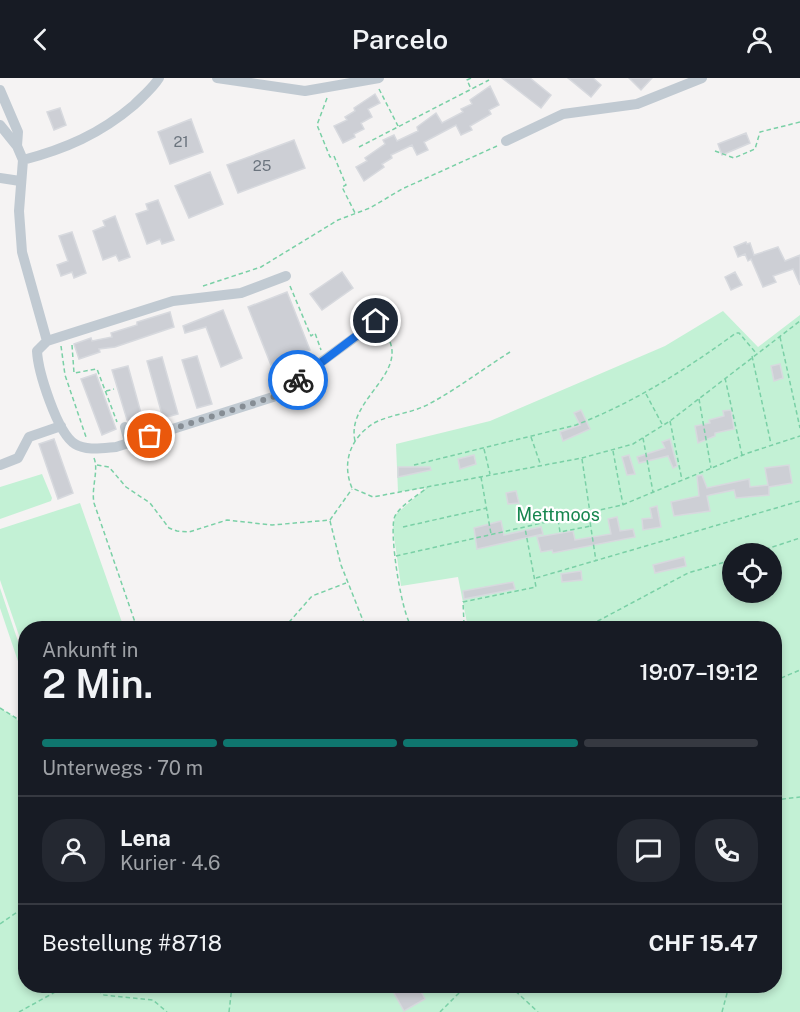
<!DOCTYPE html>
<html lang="de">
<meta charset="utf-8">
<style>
:root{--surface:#171b24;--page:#242831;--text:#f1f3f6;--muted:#9ea1a6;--line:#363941;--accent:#0f766e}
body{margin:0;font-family:"Public Sans",sans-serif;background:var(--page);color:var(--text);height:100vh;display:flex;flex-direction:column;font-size:22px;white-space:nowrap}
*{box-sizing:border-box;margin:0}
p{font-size:20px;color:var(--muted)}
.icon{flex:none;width:33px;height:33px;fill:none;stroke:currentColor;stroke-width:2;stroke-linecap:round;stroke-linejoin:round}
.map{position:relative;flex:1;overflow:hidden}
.sheet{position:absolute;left:18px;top:543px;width:764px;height:372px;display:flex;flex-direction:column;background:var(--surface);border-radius:24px;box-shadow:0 3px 9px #0003}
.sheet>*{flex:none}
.tools{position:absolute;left:722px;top:465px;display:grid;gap:12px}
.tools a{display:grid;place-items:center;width:60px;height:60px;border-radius:50%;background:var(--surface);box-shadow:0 3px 9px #0003;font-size:30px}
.pin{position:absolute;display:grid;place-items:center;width:51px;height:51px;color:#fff;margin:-26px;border:3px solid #fff;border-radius:50%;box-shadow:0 2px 6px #0007}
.courier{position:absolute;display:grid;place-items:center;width:60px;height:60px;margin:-30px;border:4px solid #1a73e8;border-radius:50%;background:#fff;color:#222;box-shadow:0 2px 8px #0007}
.head em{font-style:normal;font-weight:600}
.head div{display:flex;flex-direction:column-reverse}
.head{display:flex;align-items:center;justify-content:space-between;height:102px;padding:0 24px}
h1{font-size:39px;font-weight:600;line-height:45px}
.bar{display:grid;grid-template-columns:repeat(4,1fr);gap:9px 6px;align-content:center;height:72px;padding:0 24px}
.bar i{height:8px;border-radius:4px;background:var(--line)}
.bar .active{background:var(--accent)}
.bar p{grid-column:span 4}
.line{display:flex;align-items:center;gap:15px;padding:0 24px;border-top:2px solid var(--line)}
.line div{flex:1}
.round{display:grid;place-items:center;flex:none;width:63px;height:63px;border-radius:24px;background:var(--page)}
header{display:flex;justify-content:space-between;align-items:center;height:78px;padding:0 24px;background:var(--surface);font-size:27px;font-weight:600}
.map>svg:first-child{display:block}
.green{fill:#c3f1d5;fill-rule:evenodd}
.building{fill:#cdcfd5;stroke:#d7d9de;stroke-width:1.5}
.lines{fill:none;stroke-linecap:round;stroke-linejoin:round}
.path{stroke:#7ad0a6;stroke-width:1.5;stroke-dasharray:4.5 3;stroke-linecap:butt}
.minor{stroke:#c1cad2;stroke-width:10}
.done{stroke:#868d94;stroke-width:6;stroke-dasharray:0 10.8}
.route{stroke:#1a73e8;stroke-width:8}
.labels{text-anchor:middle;stroke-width:4.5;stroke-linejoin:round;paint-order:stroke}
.number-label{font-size:15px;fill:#6b747e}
.park-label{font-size:18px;fill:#17864f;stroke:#fff}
</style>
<header><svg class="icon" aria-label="back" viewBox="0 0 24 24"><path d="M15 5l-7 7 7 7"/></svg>Parcelo<svg class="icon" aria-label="person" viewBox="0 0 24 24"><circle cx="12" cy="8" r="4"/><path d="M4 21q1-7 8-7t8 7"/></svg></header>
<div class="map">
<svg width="800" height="934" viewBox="0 0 800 934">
<rect width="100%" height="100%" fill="#f5f3f3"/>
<path class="green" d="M723,233L758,269L800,237V934H0V630L16,640L25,652L26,908H774V550H468L458,499L401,508L393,451L395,437L426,410L398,414L396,366L490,343L665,268ZM732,476H771V514H732Z
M42,396L52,420L51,423L0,441V409Z
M80,425L124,550H26L25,575L0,502V451Z
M0,510L25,584V604L0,530Z"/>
<path class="building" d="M502,0H530L551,17L541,30Z
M568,0H593L601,7L591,19Z
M629,0H652L641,12Z
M490,8L499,27L489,32L491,36L470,48L472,52L461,57L456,47L424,64L428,72L417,77L412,67L391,77L392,80L382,86L384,89L364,103L356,89L367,83L365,80L385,66L383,62L394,57L397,63L418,53L417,49L436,35L442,45L463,34L461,31L472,26L470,22Z
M375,16L380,25L368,31L372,39L361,45L364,51L354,56L355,59L343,65L334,48L347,42L345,39L355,33L354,30Z
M60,30L66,47L54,52L47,34Z
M191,41L203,74L170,86L158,54Z
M746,55L750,65L722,77L718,66Z
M294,62L305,90L238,115L227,87Z
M210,94L223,126L189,140L175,108Z
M158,122L174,162L162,166L160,161L147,166L136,136L148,132L146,126Z
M115,138L130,179L119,183L116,177L103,182L93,153L105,148L103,143Z
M72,154L86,195L74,200L72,194L61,198L57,187L68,183L59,158Z
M746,164L747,166L750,165L754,177L778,169L785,183L800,177V207L793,191L773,198L776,204L763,209L751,181L748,183L745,176L738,179L734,169Z
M342,194L353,210L322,232L310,216Z
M735,194L742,207L731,212L725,199Z
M287,214L310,272L298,276L300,282L286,288L284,282L271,287L248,229Z
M223,232L242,280L221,289L206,249L185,255L183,248Z
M170,234L174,249L115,269L99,271L100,274L79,281L74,266L91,260L92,263L112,259L111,255L137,247V244Z
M197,278L212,326L197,330L182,282Z
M162,279L178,336L163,340L147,283Z
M780,286L783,300L774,303L771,288Z
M128,288L144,346L133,349L127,342L112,292Z
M96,296L116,351L102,357L81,301Z
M581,332L590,351L563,363L560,354L580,347L574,335Z
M731,332L734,351L715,355V358L698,365L695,348L710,345L709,342L724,338L723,333Z
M54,361L73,415L58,421L39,366Z
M670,361L677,388L673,390L668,378L639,385L637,379L665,370L662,364Z
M474,377L476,386L460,391L458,381Z
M629,377L635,396L627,397L622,379Z
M789,387L792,405L769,409V417L736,420L734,412L710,417L707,418L710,433L674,438L671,424L699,418L697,398L702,397L707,410L749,401L750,409L768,407L765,390Z
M398,389H430L431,392L398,399Z
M516,413L519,425L508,426L506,415Z
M657,428L661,449L643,452L642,441L652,440L650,430Z
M617,439L620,453L633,451L635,459L553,475L552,472L541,474L537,459L573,453L575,462L611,456L608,441Z
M501,443L504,457L541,449L543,456L477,471L474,450Z
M684,479L686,488L655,495L653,487Z
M581,493L582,502L562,504L561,496Z
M513,504L515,511L464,521L463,513Z
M409,908H418L425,921L404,933L394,915Z"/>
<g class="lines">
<path class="path" d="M471,0L467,2L471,11
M379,11L398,48
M327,20L317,47L330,79L334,78L346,107L342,109L355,135
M359,69L489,2
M715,73L734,80L755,71L760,54L800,44
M203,208L261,189L338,142L370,130L402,111L497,68
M290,208L311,258L315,255L321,272
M780,259L800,350
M72,267L74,295L97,291L117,344
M61,268L65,297L86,359
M510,274C483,291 457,311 429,326C412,335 393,336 376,344C351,358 341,384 352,410L373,419L582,380L633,366L670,343L800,243
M752,278L771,366
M725,300L742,377
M106,313L114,311
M646,316L662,346
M699,321L711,390
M670,343L682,402
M531,359L541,388
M643,360L653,414
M355,363C345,319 418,293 382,251
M484,371L490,396
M613,373L623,427
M94,380C99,392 91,410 94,425L137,550
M582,381L590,435
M97,387L109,389L126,409L150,425L169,450L177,453L189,454L227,442L272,447L330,442L352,411
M414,387L576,347C635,324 685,292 736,255H739L756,275
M481,399L491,456
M589,437L596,483
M558,442L560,454L591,448
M330,443L341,487L366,550
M403,449L487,430
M751,476L800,460
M396,478L622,427L748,375L800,358
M536,500L800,423
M284,550L312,518L346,505
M413,550C402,542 388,451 395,438C401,427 418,417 427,410
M449,550L464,546L463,524L536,509L525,450
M576,550L596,544L688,495L732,482
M774,603L800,592
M0,630L16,640L26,652
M18,639L26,637
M774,722L800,719
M0,846L26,828
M91,908L104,917L153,922L167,934
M510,908L538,934
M19,934L66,908
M229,934L232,908
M440,934L466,908
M722,934L729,908"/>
<path class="minor" d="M217,0L305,13L379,0
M0,12L18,54L17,68
M0,47L17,68L23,82L19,133L22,174L47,263L37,273C38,293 57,355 75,366C86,373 103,370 116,369L273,319L376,244
M506,63L563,36L637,26L702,0
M23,82C65,71 100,56 134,27C142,19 153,10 159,0
M0,100L20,103
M47,263L173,223L241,215L286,198
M125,349L129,364
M0,387L18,380L29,359L61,348"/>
</g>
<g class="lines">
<path class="done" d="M150,358L273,319L298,302"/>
<path class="route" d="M298,302L376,243"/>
</g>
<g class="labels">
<g class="number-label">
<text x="181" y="69">21</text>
<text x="262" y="93">25</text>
</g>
<g class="park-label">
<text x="558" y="443">Mettmoos</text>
</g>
</g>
</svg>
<div class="tools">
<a><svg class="icon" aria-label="locate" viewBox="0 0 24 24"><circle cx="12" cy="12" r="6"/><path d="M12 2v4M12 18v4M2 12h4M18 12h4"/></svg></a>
</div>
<div class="pin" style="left:150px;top:358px;background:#ea580c"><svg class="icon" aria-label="bag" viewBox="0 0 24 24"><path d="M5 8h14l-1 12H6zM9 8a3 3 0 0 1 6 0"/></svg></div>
<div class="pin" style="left:376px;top:243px;background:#1f2937"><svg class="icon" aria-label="home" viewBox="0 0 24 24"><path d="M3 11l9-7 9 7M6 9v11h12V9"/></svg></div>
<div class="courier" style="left:298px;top:302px"><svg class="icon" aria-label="bike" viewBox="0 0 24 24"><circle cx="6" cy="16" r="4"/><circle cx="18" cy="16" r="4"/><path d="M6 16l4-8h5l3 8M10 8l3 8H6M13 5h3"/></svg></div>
<section class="sheet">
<div class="head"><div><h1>2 Min.</h1><p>Ankunft in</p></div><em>19:07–19:12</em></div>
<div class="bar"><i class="active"></i><i class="active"></i><i class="active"></i><i></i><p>Unterwegs · 70 m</p></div>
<div class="line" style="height:108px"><a class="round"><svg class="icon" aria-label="person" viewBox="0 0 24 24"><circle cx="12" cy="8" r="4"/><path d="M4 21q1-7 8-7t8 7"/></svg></a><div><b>Lena</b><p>Kurier · 4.6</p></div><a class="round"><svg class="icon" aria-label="chat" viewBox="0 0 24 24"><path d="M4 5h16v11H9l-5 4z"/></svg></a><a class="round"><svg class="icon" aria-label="phone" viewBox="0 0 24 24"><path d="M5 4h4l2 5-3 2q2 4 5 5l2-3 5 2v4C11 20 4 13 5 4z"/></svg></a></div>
<div class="line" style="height:78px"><div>Bestellung #8718</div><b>CHF 15.47</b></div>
</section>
</div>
